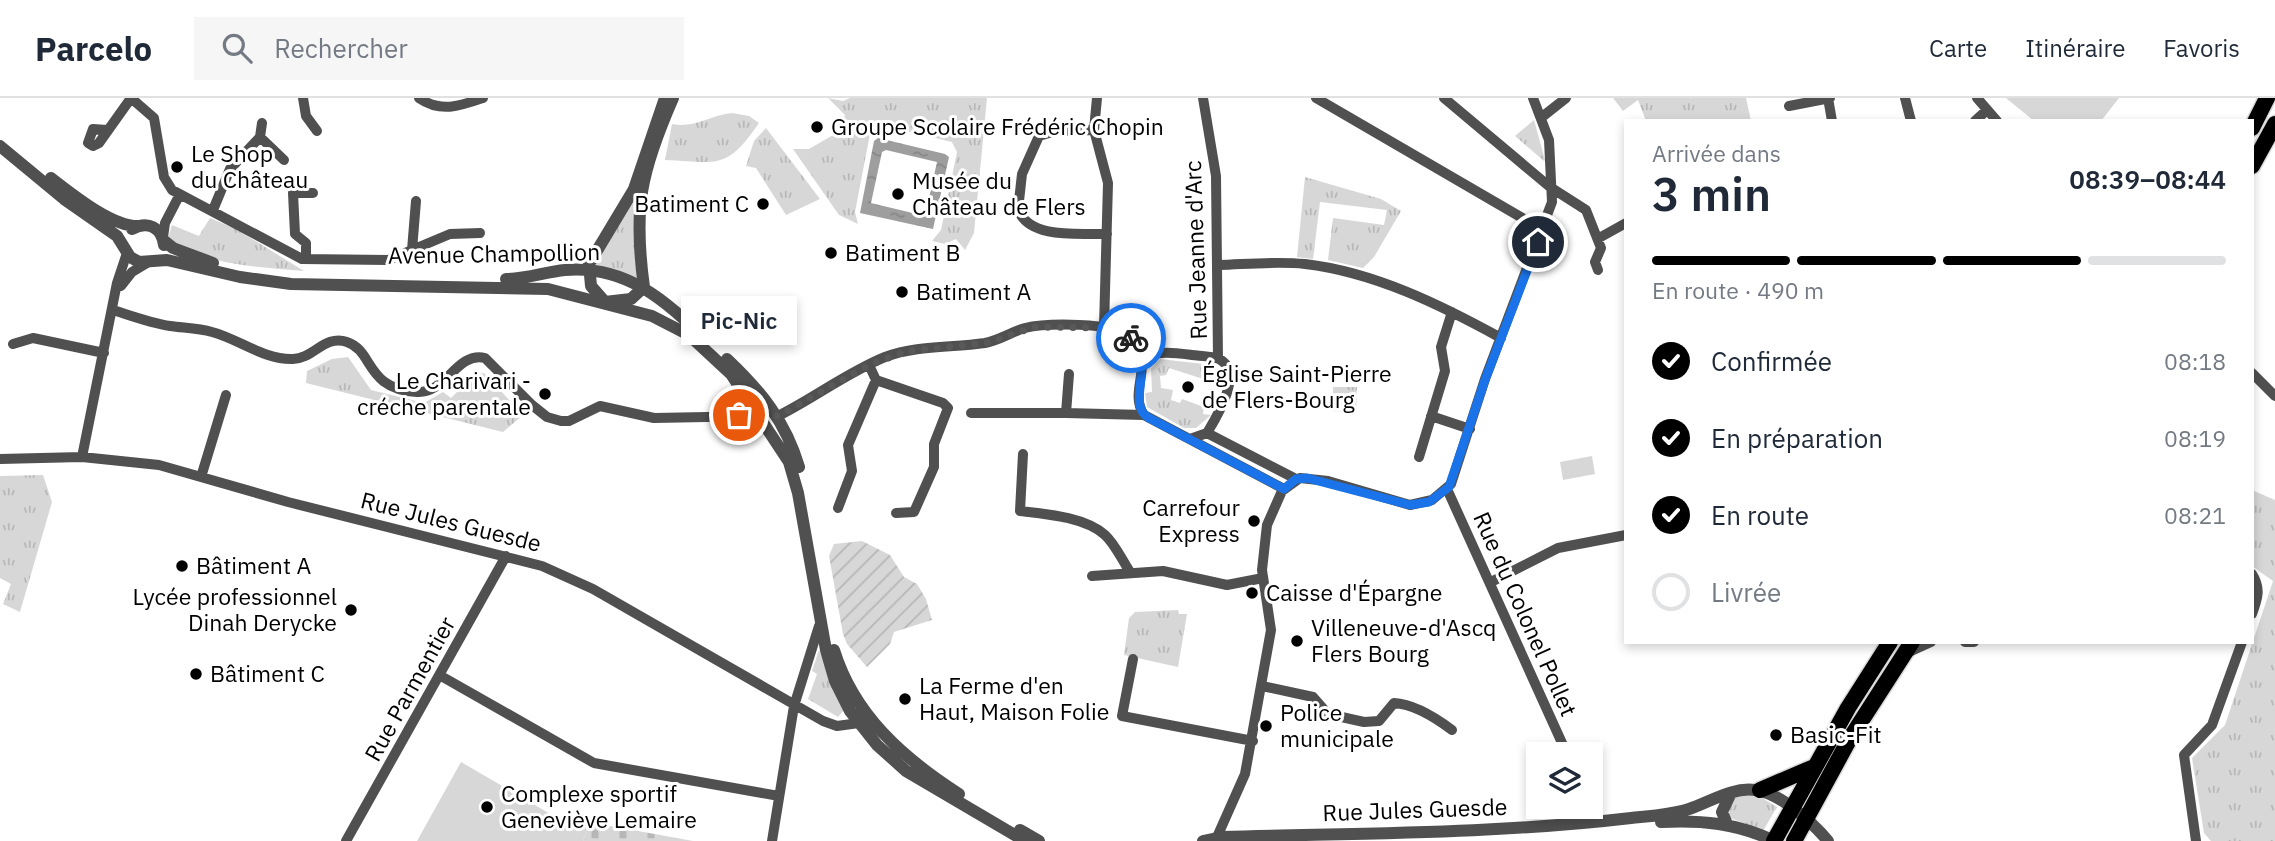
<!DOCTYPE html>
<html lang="fr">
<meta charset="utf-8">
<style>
:root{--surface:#fff;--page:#f6f6f7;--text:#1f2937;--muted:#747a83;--line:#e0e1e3;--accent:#000}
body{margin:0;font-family:"IBM Plex Sans",sans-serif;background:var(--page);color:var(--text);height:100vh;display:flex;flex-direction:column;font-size:26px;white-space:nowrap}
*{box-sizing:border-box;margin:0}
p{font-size:23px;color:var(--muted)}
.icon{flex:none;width:38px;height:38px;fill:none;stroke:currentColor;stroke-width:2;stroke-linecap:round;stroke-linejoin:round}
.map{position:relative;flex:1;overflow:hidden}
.side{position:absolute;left:1624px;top:21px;width:630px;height:525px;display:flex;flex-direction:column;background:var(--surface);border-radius:0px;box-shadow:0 4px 10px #0003}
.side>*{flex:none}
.controls{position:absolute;left:1526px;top:644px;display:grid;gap:14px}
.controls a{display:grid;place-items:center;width:77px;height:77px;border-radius:0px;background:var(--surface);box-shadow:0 4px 10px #0003;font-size:35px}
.pin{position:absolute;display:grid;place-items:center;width:60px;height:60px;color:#fff;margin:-30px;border:4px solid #fff;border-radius:50%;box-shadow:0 2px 7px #0007}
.courier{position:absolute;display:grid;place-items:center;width:70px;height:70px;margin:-35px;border:5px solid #1a73e8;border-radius:50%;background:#fff;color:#222;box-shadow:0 2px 9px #0007}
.bubble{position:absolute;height:49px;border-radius:0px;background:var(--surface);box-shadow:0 4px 10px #0003;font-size:23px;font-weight:600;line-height:49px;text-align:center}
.summary em{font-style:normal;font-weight:600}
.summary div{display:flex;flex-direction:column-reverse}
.summary{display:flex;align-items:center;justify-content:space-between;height:119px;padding:0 28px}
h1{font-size:46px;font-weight:600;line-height:52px}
.bar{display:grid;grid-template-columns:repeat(4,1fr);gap:10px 7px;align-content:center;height:84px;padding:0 28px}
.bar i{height:9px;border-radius:5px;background:var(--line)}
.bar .active{background:var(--accent)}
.bar p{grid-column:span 4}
ol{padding:0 28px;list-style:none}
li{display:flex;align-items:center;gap:21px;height:77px}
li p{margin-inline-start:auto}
li .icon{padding:7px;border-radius:50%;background:var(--accent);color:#fff;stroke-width:4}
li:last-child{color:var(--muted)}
li i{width:38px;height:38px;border:4px solid var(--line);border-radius:50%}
header{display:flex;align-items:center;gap:42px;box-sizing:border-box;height:98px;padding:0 35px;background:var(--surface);border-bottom:2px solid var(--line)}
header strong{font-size:33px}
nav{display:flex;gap:38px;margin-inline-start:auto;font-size:24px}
.search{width:490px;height:63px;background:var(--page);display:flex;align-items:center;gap:18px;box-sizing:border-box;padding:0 24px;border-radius:0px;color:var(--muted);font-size:26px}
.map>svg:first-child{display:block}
.grass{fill:url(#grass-tufts)}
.cemetery{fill:url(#cemetery-stones)}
.garden{fill:url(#garden-furrows)}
.pitch{fill:#d7d7d7}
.water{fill:url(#water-ripples);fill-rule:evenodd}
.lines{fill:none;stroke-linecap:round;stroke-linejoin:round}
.primary-casing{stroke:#dbdbdb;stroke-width:19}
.minor{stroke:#505050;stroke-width:10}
.tertiary{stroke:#505050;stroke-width:12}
.primary{stroke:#000;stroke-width:16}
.done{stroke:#595959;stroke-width:7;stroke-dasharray:0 12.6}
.route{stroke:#1a73e8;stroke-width:9}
.poi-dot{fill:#000;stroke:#fff;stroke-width:2.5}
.labels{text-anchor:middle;stroke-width:6;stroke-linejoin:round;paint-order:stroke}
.poi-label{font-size:23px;fill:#000;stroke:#fff;text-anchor:start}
.street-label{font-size:23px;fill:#000;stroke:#fff}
</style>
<header>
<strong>Parcelo</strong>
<div class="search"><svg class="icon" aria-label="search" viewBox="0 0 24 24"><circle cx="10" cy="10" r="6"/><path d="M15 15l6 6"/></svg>Rechercher</div>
<nav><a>Carte</a><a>Itinéraire</a><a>Favoris</a></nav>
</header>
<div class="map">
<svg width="2275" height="743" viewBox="0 0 2275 743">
<defs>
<pattern id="grass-tufts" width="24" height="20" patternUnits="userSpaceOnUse" patternTransform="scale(1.75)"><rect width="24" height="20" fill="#d7d7d7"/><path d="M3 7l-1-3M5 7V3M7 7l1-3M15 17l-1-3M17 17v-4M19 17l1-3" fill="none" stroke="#b7b7b7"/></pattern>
<pattern id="cemetery-stones" width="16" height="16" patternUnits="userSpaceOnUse" patternTransform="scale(1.75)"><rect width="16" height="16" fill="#d7d7d7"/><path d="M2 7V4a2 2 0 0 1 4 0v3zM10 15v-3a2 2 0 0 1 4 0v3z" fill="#b7b7b7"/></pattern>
<pattern id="garden-furrows" width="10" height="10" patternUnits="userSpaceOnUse" patternTransform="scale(1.75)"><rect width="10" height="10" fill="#d7d7d7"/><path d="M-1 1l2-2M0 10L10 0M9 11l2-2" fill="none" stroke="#b7b7b7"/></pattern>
<pattern id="water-ripples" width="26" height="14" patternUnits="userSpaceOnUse" patternTransform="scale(1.75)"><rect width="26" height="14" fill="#9e9e9e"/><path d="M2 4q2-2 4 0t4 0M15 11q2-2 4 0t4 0" fill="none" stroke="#868686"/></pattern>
</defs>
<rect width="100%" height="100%" fill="#fff"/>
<path class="grass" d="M828,0L843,3L850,0H987L974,135L965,152L956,141L945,146L932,143L941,132L957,54L952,44L880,27L870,36L855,114L858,126L839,117L793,51H809L840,33L845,17Z
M1613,0H1746L1751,23H1646L1638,2L1623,13Z
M732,15L749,18L759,25C726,73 718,64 665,62L672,26C693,31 711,17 732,15Z
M1534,22L1545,62L1544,63L1515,38Z
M766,30L820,101L786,117L756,70L746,68L754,43Z
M1305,79L1381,101L1401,113L1374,159L1363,170L1328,162L1333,120L1384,127L1387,112L1320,104L1313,161L1297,159Z
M638,94L640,182L594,166Z
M210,120L236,131L304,173C259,169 206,168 168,140L172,127L199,138Z
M348,259L371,292L424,305L443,294L451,300L474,277L484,275L523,317L503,334L306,285L307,273L332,261Z
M1160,261L1212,267L1225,276V288L1169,270L1166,277L1160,278L1161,290L1173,292L1171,302L1180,305L1182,301L1204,309L1203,316L1211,317L1196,330H1184L1147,309L1145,295L1152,294L1151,271Z
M1333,289H1357L1356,314L1333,313Z
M43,377L52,404L20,514L3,506L11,486L0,480V378Z
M2252,392L2275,402V743H2211L2204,735L2192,660L2225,627L2273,483L2252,468Z
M1178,512L1179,516H1187L1178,569L1124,557L1129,520L1135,514Z
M819,552L844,612L838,619L808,601L817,576L812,573Z
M1741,697H1757L1777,709L1763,733L1728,719L1732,700Z"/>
<path class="cemetery" d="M589,724L693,743H583Z"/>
<path class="garden" d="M862,443L890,457L904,479L917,486L926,501L932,522L894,534L890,546L867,569L847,546L843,536L829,458L834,446Z"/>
<path class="pitch" d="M2006,0H2119L2101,23H2034Z
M1592,358L1595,376L1563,382L1560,364Z
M461,664L552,717L589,724L583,743H417Z"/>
<path class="water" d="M878,40L945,56L949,59L933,131L860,115L874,43ZM886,52L937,64L925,118L871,105L882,54Z"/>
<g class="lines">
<g class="primary-casing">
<path id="primary" d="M2252,30L2267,0
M2252,68L2275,26
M1760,692L1814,669
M1774,743L1848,610L1890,544
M1794,743L1849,642L1912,544"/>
</g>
<path class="minor" d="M131,0L154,20L164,79L172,92L302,161L388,162L450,136L480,135
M303,0L306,18L317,33
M419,0C441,15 460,8 483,0
M1097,0L1094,32L1108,85L1104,229
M1203,0L1216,78L1218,261
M1316,0L1543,132
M1444,0L1550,89L1586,112L1601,150L1595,164L1598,172
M1828,0L1832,23
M1905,0L1911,23
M1977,0L1997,23
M1789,8L1830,0
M1542,19L1566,0
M1975,23L1987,12
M107,32L93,31L88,45L93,48L99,45L131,0
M1094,32L1056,33L1039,38L1022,76L1018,112C1031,142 1080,135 1107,136
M260,39L284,62
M213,112L230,71L260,39L262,25
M163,139L165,125L179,98
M1599,140L1626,125
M412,152L416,103
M306,161V145L295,136L293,95H313
M1219,167C1248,166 1277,163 1305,166C1374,174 1441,207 1501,240
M121,188L132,174L147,165
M113,212C132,218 151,225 170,228C184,230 198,230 212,234C239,241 264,262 293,261C313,261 325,236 347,244C374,253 365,291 417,294C446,296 457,253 485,260L532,307L547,319L561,323H569L600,308L654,320L760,318
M13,246L33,240L104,255
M1143,258C1160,253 1175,255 1192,257C1200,258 1212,258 1219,261C1245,274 1216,320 1207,335L1190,341
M869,267L876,282L943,305L948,310L934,346V369L914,414L896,415
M2252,275L2275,298
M1069,276L1066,315L1144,317
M971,315H1066
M1144,317L1284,391
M778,318C814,300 848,274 885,259C917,247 952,250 985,245C1000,242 1011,234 1025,230C1045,225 1115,224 1129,238C1158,265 1127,291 1144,317
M1431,318L1470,331
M1207,335L1296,381
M1023,356L1020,413C1046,416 1085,419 1105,437C1115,446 1122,462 1130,474
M82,359L117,185L127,155
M1419,359L1445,273L1441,249L1452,214
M0,361L82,359L159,367L288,404L542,468L593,491L823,623L837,628L859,625
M201,379L226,297
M1447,391L1567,656
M838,410L852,373L848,347L876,282
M2252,476C2261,490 2258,500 2252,516
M1092,478L1163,473L1227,487L1263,480
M1491,484L1558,450L1626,437
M1965,544H1974
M1909,554L1931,544
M1133,561L1122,618L1253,643
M441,578L594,665L779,698
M1262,588L1313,599L1328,616L1364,624L1379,623L1394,605C1415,606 1436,620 1452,632
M1591,707L1596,723
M1217,739L1245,676L1271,532L1262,472L1267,427L1282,393L1300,380L1328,383L1410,407L1432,402L1451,386L1485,281L1552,104L1549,42L1533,0
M346,743L506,458
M772,743L794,608L819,528
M2196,743L2184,657L2212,627L2242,544"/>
<path class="tertiary" d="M665,0L634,91L589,166L591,188L605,204L631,201L644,189C633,109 641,73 673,0
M0,48L64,101L117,138L130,159L139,164L167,162L240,179L291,186L548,191L652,218L689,237L731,276L789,364L798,395L826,552L835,583L850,613L877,647L906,673L1025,743
M51,80C72,96 112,129 139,128
M132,131C148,122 162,130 164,147
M163,142L173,150L213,165
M506,181C527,181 545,174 565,172C626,167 665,202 706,242
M727,261C761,293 786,324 799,369
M834,552C854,617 903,660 959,696
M1661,724C1701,722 1737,725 1774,743
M1727,726L1722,714L1731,695
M1020,732L1039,743
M1203,743L1222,739C1359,735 1495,736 1631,720C1651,718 1671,717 1689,711C1710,704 1732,689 1755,692C1779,694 1813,725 1828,743"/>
<use href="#primary" class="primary"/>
</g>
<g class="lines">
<path class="done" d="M739,317L778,318L869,267L907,253L986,245L1035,229L1115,230L1131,240"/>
<path class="route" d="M1131,240C1156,269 1125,306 1149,320L1284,391L1296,381L1307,380L1410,407L1429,404L1449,389L1485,282L1538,144"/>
</g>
<g class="poi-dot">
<circle cx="817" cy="29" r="7"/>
<circle cx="177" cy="69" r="7"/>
<circle cx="898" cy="96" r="7"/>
<circle cx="763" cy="106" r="7"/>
<circle cx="831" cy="155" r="7"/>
<circle cx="902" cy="194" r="7"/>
<circle cx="1188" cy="289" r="7"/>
<circle cx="545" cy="296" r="7"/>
<circle cx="1254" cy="423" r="7"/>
<circle cx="182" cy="468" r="7"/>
<circle cx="1252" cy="495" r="7"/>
<circle cx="351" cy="512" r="7"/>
<circle cx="1297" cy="543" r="7"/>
<circle cx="196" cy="576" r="7"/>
<circle cx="905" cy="601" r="7"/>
<circle cx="1266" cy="628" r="7"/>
<circle cx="1776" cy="637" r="7"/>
<circle cx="487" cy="709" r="7"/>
</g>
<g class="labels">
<g class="poi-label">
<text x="831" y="37">Groupe Scolaire Frédéric Chopin</text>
<text x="191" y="64">Le Shop<tspan x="191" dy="26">du Château</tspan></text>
<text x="912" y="91">Musée du<tspan x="912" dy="26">Château de Flers</tspan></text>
<text x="749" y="114" text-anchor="end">Batiment C</text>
<text x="845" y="163">Batiment B</text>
<text x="916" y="202">Batiment A</text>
<text x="1202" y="284">Église Saint-Pierre<tspan x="1202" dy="26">de Flers-Bourg</tspan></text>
<text x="531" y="291" text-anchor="end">Le Charivari -<tspan x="531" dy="26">créche parentale</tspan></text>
<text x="1240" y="418" text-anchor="end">Carrefour<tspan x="1240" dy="26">Express</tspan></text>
<text x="196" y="476">Bâtiment A</text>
<text x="1266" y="503">Caisse d'Épargne</text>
<text x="337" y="507" text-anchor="end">Lycée professionnel<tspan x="337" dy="26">Dinah Derycke</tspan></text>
<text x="1311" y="538">Villeneuve-d'Ascq<tspan x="1311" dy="26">Flers Bourg</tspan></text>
<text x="210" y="584">Bâtiment C</text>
<text x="919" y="596">La Ferme d'en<tspan x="919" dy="26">Haut, Maison Folie</tspan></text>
<text x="1280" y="623">Police<tspan x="1280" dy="26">municipale</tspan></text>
<text x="1790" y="645">Basic-Fit</text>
<text x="501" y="704">Complexe sportif<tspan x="501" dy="26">Geneviève Lemaire</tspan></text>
</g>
<g class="street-label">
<text transform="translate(1196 152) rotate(-92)" y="8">Rue Jeanne d'Arc</text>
<text transform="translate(494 156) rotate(-1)" y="8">Avenue Champollion</text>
<text transform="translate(451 424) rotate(14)" y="8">Rue Jules Guesde</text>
<text transform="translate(1525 516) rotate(66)" y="8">Rue du Colonel Pollet</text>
<text transform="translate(410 591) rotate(-61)" y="8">Rue Parmentier</text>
<text transform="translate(1415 712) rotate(-2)" y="8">Rue Jules Guesde</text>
</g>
</g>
</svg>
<div class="controls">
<a><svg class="icon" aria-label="layers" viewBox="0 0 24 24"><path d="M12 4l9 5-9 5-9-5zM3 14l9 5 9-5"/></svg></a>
</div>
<div class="pin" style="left:739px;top:317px;background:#ea580c"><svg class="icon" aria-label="bag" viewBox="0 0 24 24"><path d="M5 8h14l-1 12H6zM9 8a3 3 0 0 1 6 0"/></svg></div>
<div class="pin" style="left:1538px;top:144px;background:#1f2937"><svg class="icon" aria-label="home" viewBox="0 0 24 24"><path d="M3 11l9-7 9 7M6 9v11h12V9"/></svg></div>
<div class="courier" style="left:1131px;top:240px"><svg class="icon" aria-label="bike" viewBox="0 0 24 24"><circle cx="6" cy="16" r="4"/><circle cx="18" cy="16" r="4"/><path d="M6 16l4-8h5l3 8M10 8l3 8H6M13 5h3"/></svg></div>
<div class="bubble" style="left:681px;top:198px;width:116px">Pic-Nic</div>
<section class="side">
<div class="summary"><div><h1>3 min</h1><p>Arrivée dans</p></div><em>08:39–08:44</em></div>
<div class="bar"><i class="active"></i><i class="active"></i><i class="active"></i><i></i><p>En route · 490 m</p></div>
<ol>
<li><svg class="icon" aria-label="check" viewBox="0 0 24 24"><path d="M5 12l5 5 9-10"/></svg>Confirmée<p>08:18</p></li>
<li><svg class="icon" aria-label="check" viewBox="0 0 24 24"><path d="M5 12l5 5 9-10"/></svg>En préparation<p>08:19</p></li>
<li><svg class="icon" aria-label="check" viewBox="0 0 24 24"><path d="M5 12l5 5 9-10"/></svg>En route<p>08:21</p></li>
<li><i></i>Livrée</li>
</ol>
</section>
</div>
